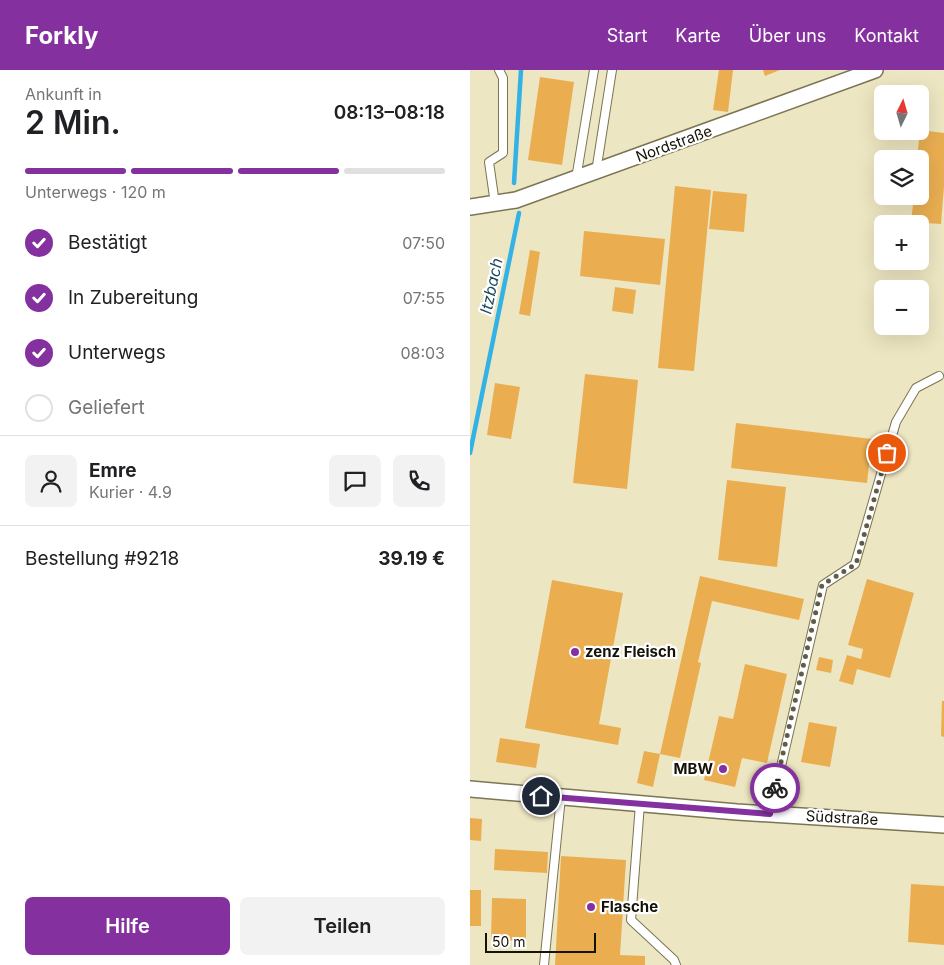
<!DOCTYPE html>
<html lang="de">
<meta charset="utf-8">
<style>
:root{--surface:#fff;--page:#f2f2f2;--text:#202124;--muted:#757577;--line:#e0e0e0;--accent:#84309e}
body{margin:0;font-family:Inter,sans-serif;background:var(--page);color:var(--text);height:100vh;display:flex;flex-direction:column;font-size:19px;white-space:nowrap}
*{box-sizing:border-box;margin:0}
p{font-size:16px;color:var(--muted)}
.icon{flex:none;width:28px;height:28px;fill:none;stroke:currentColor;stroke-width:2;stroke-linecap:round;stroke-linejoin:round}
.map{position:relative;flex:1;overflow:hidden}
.details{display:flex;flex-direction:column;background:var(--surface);width:470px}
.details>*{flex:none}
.needle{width:32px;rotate:5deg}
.controls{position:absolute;left:404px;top:15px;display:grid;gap:10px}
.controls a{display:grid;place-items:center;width:55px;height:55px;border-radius:8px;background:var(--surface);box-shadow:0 5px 20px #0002;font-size:25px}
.scale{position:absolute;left:15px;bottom:12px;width:111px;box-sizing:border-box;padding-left:5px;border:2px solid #151206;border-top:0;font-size:14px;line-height:18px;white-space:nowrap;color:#151206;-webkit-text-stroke:4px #fff;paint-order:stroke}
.pin{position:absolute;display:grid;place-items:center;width:42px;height:42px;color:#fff;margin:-21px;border:2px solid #fff;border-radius:50%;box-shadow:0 1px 5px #0007}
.courier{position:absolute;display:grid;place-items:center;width:50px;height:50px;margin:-25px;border:4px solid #84309e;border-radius:50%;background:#fff;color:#222;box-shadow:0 1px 6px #0007}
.head em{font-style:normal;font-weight:600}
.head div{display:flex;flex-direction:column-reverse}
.head{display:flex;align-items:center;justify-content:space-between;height:85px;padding:0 25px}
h1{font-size:32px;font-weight:600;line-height:38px}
.bar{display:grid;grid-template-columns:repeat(4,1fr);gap:8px 5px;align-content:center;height:60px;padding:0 25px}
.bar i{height:6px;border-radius:4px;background:var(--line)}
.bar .current{background:var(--accent)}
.bar p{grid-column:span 4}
.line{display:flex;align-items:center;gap:12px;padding:0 25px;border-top:1px solid var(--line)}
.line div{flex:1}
.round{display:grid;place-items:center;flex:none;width:52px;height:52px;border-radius:8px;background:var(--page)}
ol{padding:0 25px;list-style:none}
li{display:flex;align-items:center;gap:15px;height:55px}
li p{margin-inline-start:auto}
li .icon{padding:5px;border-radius:50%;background:var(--accent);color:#fff;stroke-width:4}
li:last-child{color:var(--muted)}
li i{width:28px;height:28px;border:2px solid var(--line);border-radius:50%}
.primary-button{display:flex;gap:10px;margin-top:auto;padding:10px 25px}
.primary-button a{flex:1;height:58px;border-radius:8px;background:var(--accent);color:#fff;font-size:20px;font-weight:600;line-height:58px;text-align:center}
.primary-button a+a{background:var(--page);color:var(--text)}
header{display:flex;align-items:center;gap:30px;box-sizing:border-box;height:70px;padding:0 25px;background:var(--accent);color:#fff}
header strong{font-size:24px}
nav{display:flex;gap:28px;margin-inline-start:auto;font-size:18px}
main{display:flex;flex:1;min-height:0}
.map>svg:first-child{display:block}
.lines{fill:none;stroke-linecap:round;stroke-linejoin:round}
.stream{stroke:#33b2e5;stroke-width:4.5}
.building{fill:#eaae51}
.lane-casing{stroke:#7b7554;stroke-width:10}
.street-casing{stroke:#7b7554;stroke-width:18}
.lane{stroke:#fff;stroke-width:8}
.street{stroke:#fff;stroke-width:15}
.done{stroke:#615c48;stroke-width:5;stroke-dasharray:0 9}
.route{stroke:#84309e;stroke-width:6}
.poi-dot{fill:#84309e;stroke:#fff;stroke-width:2}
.labels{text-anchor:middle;stroke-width:4.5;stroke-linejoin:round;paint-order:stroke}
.street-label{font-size:15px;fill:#151206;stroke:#fff}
.poi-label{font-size:15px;font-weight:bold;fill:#151206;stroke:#fff;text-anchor:start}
.water-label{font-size:16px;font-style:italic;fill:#1a4b61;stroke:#fff}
</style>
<header>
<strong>Forkly</strong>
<nav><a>Start</a><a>Karte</a><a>Über uns</a><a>Kontakt</a></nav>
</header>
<main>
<section class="details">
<div class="head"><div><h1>2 Min.</h1><p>Ankunft in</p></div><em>08:13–08:18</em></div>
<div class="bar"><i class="current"></i><i class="current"></i><i class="current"></i><i></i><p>Unterwegs · 120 m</p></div>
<ol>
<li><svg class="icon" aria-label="check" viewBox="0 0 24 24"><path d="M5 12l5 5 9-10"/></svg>Bestätigt<p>07:50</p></li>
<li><svg class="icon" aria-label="check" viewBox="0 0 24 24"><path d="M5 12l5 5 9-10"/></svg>In Zubereitung<p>07:55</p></li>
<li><svg class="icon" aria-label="check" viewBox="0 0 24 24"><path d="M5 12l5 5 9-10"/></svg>Unterwegs<p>08:03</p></li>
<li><i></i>Geliefert</li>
</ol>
<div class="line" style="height:90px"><a class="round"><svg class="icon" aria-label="person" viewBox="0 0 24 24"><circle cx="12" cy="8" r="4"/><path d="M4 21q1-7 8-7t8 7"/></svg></a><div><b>Emre</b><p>Kurier · 4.9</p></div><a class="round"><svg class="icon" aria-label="chat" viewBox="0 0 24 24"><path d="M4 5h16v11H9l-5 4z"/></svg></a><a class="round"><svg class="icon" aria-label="phone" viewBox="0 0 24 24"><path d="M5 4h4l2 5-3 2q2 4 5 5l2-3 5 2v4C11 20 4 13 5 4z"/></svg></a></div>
<div class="line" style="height:65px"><div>Bestellung #9218</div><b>39.19 €</b></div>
<div class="primary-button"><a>Hilfe</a><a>Teilen</a></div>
</section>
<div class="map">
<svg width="474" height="895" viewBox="0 0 474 895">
<rect width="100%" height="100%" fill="#ede6c2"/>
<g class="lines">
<path class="stream" d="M44,113L51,0
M0,383L49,143"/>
</g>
<path class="building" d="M249,0H263L258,42L243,40Z
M293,0H310L295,6Z
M70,7L104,12L92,95L58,90Z
M450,60L474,63V116L471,154L441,152L444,126H450V89H447Z
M205,116L241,120L224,301L188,298Z
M243,121L277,124L274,162L239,159Z
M114,161L195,169L190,215L110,206Z
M60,180L70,182L60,246L49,244Z
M145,217L166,220L163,244L142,241Z
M115,304L168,310L157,419L103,413Z
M25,313L50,317L41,369L17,365Z
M266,353L402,369L397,413L261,398Z
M257,410L316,417L307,497L248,490Z
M230,506L334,529L329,550L242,531L228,592L231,593L210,688L190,684L183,717L167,713L174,681L190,684Z
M397,509L444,523L420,608L387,599L383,615L369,611L377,585L391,589L393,579L378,575Z
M82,510L153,523L129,654L151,658L148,675L55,658Z
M349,587L363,590L361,603L346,600Z
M275,594L317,604L297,693L272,688L265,717L234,710L249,646L263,649Z
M472,631H474V667L471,666Z
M339,652L367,657L360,697L331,692Z
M30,668L70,674L66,698L26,692Z
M0,748L12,749L11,771L0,770Z
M25,779L78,782L77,803L24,800Z
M91,786L156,790L150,885L175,886V895H85Z
M441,814L474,816V875L438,872Z
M0,820H11V856H0Z
M22,828L56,829V871L21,870Z"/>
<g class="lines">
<g class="lane-casing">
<path id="lane" d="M126,102L142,0
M106,109L124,0
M25,134L19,92L33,83V8L29,0
M170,734L161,850L204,890L206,895
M300,744L353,515L385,494L426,352L446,318L469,306
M74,895L91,727"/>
</g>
<g class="street-casing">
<path id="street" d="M0,137L46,130L405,0
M0,719L267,742L474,755"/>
</g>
<use href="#lane" class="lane"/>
<use href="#street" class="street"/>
</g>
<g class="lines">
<path class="done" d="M305,718L352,515L386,494L417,383"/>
<path class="route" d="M71,726L300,744L305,718"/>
</g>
<g class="poi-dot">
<circle cx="105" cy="582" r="5"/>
<circle cx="253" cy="699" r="5"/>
<circle cx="121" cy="837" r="5"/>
</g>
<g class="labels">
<g class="street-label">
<text transform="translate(204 74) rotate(-20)" y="5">Nordstraße</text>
<text transform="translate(372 748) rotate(3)" y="5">Südstraße</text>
</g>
<g class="poi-label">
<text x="115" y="587">zenz Fleisch</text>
<text x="243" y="704" text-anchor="end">MBW</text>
<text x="131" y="842">Flasche</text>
</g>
<g class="water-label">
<text transform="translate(21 216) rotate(-78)" y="6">Itzbach</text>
</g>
</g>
</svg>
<div class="controls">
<a><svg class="needle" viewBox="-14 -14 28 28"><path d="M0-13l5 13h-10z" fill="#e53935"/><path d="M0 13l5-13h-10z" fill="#757577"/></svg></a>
<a><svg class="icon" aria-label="layers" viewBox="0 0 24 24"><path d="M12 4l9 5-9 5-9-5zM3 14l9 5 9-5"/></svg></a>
<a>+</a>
<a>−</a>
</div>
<div class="scale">50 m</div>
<div class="pin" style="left:417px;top:383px;background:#ea580c"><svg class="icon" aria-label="bag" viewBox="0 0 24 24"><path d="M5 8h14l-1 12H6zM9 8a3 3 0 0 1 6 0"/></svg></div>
<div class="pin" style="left:71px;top:726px;background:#1f2937"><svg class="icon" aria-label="home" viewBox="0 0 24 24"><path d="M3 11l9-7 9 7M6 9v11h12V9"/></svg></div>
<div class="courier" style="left:305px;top:718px"><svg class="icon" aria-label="bike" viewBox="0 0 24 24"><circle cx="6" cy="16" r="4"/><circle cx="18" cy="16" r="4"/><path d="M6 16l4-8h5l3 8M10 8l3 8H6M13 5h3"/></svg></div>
</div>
</main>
